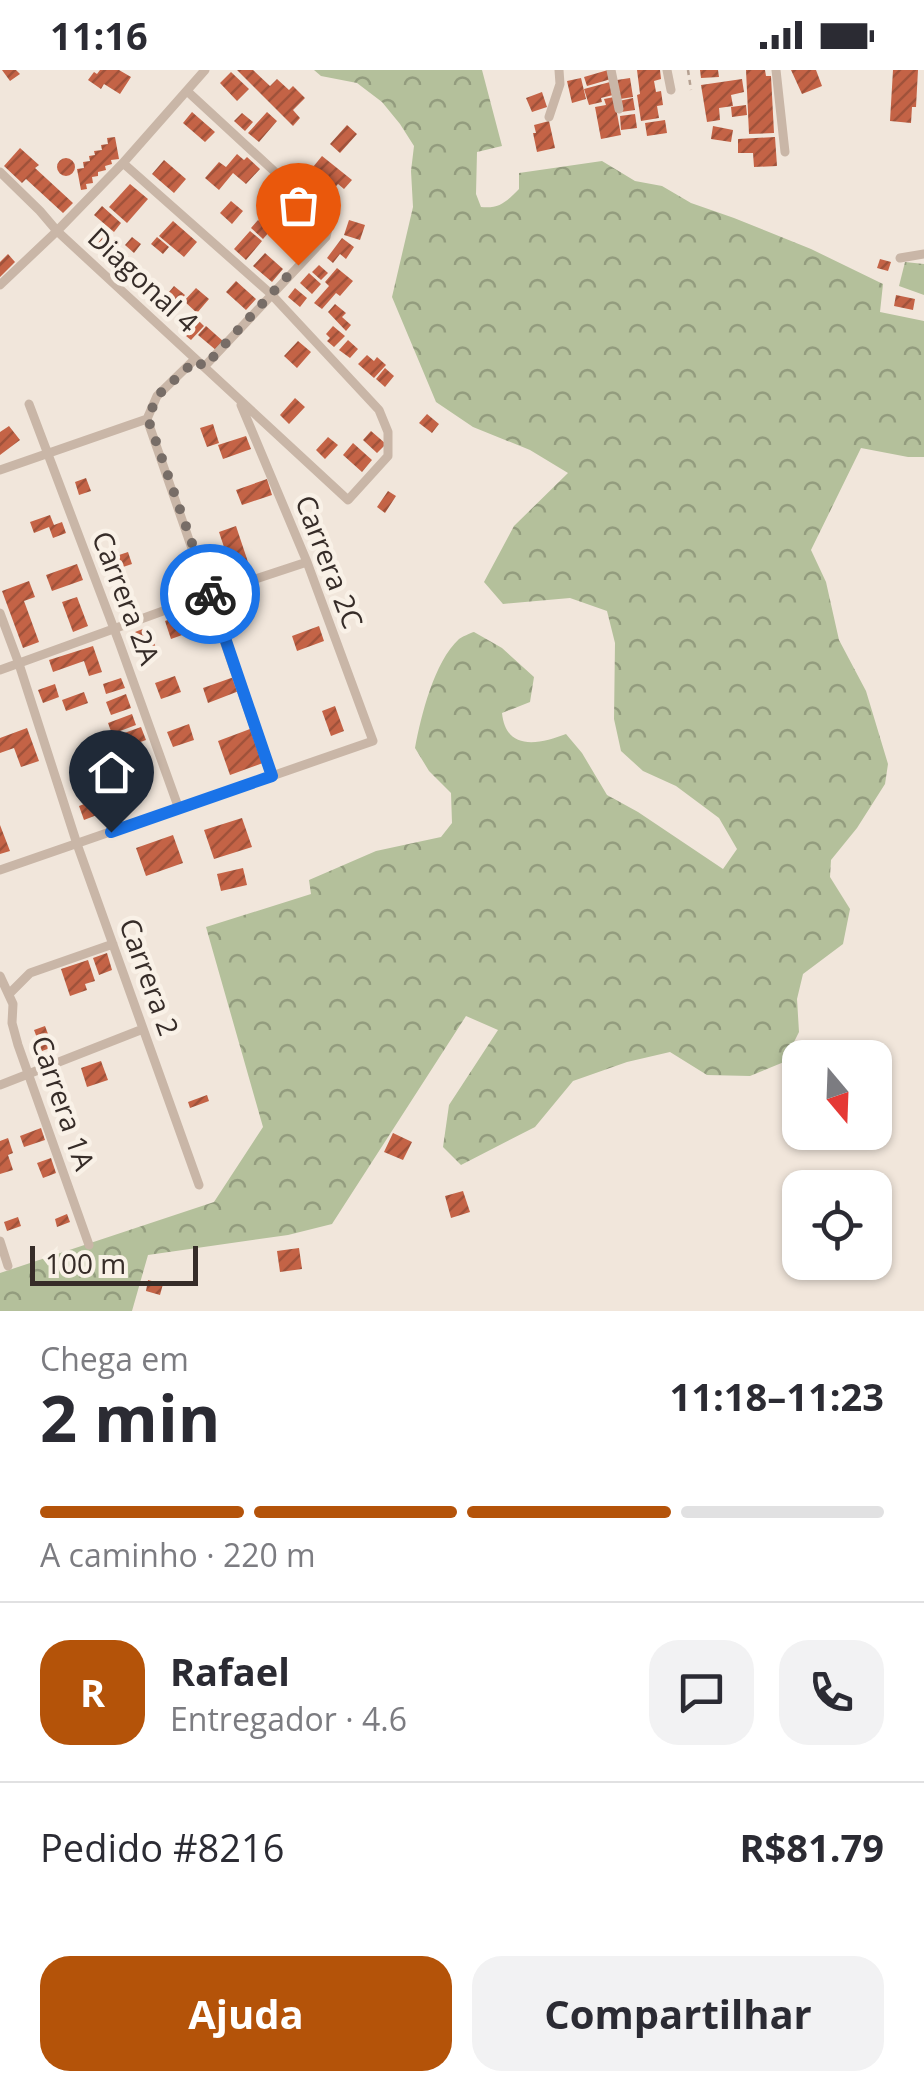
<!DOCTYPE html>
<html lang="pt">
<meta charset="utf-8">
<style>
:root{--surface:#fff;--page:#f2f2f3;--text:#2b2b33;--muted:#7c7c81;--line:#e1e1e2;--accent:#b45309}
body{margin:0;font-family:"Open Sans",sans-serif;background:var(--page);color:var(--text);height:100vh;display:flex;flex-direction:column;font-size:38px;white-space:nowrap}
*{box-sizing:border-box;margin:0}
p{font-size:32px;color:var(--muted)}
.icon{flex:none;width:55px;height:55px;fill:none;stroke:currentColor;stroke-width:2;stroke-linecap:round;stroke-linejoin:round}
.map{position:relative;height:1241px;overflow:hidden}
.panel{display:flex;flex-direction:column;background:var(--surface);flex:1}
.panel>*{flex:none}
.needle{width:65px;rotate:161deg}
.fabs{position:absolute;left:782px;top:970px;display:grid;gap:20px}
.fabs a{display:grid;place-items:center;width:110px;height:110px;border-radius:20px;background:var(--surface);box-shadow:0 2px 8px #0004;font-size:50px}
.scale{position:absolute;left:30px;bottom:25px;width:168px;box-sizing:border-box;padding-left:10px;border:5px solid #362c28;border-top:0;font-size:28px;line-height:35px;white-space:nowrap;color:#362c28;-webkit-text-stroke:8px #f9f1e7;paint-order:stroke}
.pin{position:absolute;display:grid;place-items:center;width:85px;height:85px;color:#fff;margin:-102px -42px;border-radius:50% 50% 50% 0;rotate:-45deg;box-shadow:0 0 10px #0007}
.pin .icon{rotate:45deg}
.courier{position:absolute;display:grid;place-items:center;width:100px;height:100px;margin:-50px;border:8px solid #1a73e8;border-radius:50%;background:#fff;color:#222;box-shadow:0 2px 12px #0007}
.summary em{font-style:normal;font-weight:700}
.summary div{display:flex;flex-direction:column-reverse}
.summary{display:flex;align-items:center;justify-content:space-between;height:170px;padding:0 40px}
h1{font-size:65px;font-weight:700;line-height:75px}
.bar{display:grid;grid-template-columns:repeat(4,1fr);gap:15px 10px;align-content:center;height:120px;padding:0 40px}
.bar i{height:12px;border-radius:8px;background:var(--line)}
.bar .active{background:var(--accent)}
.bar p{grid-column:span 4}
.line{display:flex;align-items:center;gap:25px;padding:0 40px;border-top:2px solid var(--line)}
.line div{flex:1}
.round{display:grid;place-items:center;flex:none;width:105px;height:105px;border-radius:30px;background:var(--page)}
.primary-button{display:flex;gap:20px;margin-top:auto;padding:20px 40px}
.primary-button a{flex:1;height:115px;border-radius:30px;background:var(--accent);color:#fff;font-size:40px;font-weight:700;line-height:115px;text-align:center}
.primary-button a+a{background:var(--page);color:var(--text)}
.status{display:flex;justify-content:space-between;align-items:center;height:70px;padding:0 50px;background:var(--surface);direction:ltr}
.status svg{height:28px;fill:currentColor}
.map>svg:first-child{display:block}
.forest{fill:url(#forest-crowns)}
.building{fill:url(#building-hatch)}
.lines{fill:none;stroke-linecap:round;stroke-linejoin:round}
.path{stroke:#b5a091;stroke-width:2.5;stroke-dasharray:5 5;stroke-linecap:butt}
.minor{stroke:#c9b6a7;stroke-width:9}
.done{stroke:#776d67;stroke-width:10;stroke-dasharray:0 18}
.route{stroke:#1a73e8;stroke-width:12}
.labels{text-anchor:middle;stroke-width:9;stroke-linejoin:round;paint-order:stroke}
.street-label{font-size:28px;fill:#362c28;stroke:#f9f1e7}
</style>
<div class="status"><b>11:16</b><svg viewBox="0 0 49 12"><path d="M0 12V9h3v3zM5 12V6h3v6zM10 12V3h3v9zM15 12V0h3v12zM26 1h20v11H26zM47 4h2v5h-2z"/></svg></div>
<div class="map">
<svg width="924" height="1241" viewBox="0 0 924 1241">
<defs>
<pattern id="forest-crowns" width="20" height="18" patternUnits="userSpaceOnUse" patternTransform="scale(2.5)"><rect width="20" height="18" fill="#b4c09b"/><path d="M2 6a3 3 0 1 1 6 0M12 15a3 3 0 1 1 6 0" fill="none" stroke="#939c7e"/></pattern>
<pattern id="building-hatch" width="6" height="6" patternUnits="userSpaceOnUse" patternTransform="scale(2.5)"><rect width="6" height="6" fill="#c46346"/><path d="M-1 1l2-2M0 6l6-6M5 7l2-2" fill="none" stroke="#a0523a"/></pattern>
</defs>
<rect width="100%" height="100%" fill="#f1e6db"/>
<path class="forest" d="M314,0H482L502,76L477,82L476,124L481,137C499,139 506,132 519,119V103L602,91L635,111L662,116L691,133L734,148L811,179L883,214L880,242L924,251V387H908L861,378L811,480L826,512L839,570L866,621L888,694L885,714L857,758L831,790L830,807L850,839L843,874L803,904L797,929L799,962L784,992L750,1006L707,1005L670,982L627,992L573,1011L535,1057L461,1095L443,1077L449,1035L498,960L466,946L332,1154L288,1165L148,1185L132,1241H0V1203L214,1132L263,1057L206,857L311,824L309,810L376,781L441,767L452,753L451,723L429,701L415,678C421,646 434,592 459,569C460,568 472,562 474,562L502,578L534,607L530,632L502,643C506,682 540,674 566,664L582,683L607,725L638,742L723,799L737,779L719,748L676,716L643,701L621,681L614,649L615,573L607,541L570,528L503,534L484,512L514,456L568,403L530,380L473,357L436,332L392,227L413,137L411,101L414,76L400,54L382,32L357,13L321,6Z
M905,192L924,194V225L899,216Z"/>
<path class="building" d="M2,0H16L20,4L10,11Z
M100,0H119L131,7L120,24L104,14L101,19L88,10L94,2L97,4Z
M237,0H253L270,16L277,9L289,20L293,16L305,28L293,40L300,48L293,56Z
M608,0L611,9L587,16L584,7Z
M637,0H660L661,9L654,11L656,22L661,21L663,35L657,36L659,48L641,51L637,25L640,24Z
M700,0H718L719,7L701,8Z
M746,0H765L766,6H771L774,63L749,64Z
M791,0H816L822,16L802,24Z
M893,0H918L916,37H912L911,53L890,51Z
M231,2L249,19L237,31L220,13Z
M581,8L586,29L572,33L567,11Z
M630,8L633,27L620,29L617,10Z
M742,9L744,22L731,25L733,36L719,38L720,50L707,52L701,15Z
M610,12L613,25L601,28L602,32L589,35L584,19Z
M542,22L547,37L532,42L526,28Z
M614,27L621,65L601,69L595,37L606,35L604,29Z
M633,28L635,40L621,42L619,31Z
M746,35L747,45L732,47L731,37Z
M192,42L215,62L205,72L183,53Z
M267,42L277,51L259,72L248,63Z
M242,43L253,52L245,61L234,51Z
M635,44L637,58L621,60L620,46Z
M665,50L667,63L647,66L645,53Z
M549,51L555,78L537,82L533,63H536L534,55Z
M347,55L357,64L340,83L330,74Z
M713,56L733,60L731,72L711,69Z
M115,67L119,89L111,90L112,94L105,96L106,100L98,102V106L92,107L93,113L86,114L87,119L81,120L77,99L84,98L83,92L90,91L89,86L95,85L94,81L102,80L101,75L108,74L107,68Z
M775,67L777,96L754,97L753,83H738V69Z
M20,78L39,95L35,98L73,133L63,143L26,109L22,113L4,96Z
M237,84L244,90L247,87L260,99L246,114L233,103L219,120L205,108L219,92L226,97Z
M322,86L352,110L344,119L338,114L326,128L313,116L319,110L309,115L297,104L313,97Z
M57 97a9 9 0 1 1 18 0a9 9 0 1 1-18 0Z
M164,90L186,109L174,123L152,104Z
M130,114L148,129L127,153L109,137Z
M231,131L243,141L232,154L220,143Z
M102,136L121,153L114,162L94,145Z
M303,142L320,156L311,167L295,152Z
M258,150L270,161L263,169L251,158Z
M349,150L365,155L360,170L344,165Z
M173,151L197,172L184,187L159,166Z
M250,161L262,171L246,190L234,179Z
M106,163L119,175L111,184L98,173Z
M132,167L141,174L134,183L125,175Z
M157,167L169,177L163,184L151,174Z
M342,168L354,177L346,189L340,184L333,193L327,188Z
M122,181L133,191L122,203L111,193Z
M265,183L283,199L272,212L253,196Z
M8,184L15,192L0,207V192Z
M880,189L891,192L888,201L877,198Z
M319,195L328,203L321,210L312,202Z
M337,198L353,211L340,226L336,223L322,239L314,233L329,216L325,212Z
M309,203L321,214L312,224L300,213Z
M236,211L256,229L246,240L226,222Z
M174,216L185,225L170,243L159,234Z
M196,218L209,229L197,243L184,231Z
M295,218L307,228L300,237L288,227Z
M896,225L915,229L913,240L894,236Z
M335,234L346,243L342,247L351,255L346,261L328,242Z
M195,247L204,256L191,270L181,262Z
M206,256L224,272L217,281L198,265Z
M333,256L345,266L334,277L327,271L330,268L326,264Z
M348,270L358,279L350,288L339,280Z
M298,271L311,282L297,298L284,286Z
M367,285L374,291L377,287L386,295L374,308L358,294Z
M385,298L394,306L385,317L376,309Z
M295,328L305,337L289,354L280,345Z
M427,344L439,354L432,363L419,353Z
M213,354L219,373L207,377L200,358Z
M9,356L20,370L0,385V362Z
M371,361L386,374L377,383L363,370Z
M246,366L251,379L223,389L218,375Z
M328,367L338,375L325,389L316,380Z
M353,373L372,390L362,402L343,385Z
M86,408L91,421L79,425L75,412Z
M267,409L272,425L242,435L236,420Z
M388,421L396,426L385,443L377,437Z
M50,445L54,455L62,452L66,463L53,468L49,457L34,463L30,452Z
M236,456L248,492L231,498L219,462Z
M128,482L132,494L114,500L110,488Z
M77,494L83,510L52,521L46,505Z
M29,511L35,527L24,531L39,572L23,578L2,521Z
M77,527L88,556L73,562L62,532Z
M178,546L185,564L171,569L165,551Z
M319,556L324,571L297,581L292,566Z
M148,557L158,583L144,588L135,562Z
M93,576L102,602L89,606L84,591L53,602L49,590Z
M175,606L181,622L161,629L155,613Z
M234,607L239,621L208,633L203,618Z
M121,608L125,618L106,624L103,614Z
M55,614L59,627L43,633L38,620Z
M84,622L88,633L66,641L62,630Z
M126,624L131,638L111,645L106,632Z
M335,636L344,661L331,666L322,641Z
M132,644L136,655L112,664L108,653Z
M189,654L194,670L173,677L167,662Z
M141,657L146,670L121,679L116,666Z
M27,658L39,691L21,697L14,678L0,683V668Z
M250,659L263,693L230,705L218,671Z
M97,729L102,743L84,750L79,736Z
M242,748L252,777L214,789L204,760Z
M0,755L10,781L0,784Z
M173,765L183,793L146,806L136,778Z
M243,798L247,815L221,821L217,804Z
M107,883L112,900L99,905L93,888Z
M88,890L95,911L85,914L87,920L70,926L61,899Z
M45,956L53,977L42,981L34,960Z
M101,991L108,1010L87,1017L81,998Z
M207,1025L209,1031L190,1038L188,1032Z
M41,1058L45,1070L24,1077L20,1066Z
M393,1063L412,1072L403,1090L384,1082Z
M8,1068L13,1083L8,1085L13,1100L0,1104V1071Z
M51,1088L56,1103L43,1108L37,1093Z
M463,1121L470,1142L451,1148L445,1126Z
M67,1144L70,1152L57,1157L55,1149Z
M18,1147L21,1156L7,1161L4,1152Z
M299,1178L302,1199L280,1202L277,1181Z
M148,1210L163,1214L160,1225L146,1221Z"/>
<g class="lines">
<path class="path" d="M688,0L691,20"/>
<path class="minor" d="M611,0L619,39
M667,0L671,20
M776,0L785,82
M187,21L326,149L328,158L326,167L204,297
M549,47L560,14L559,0
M0,102L40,141L57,161L348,430L388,386V362L379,340L271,224L123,93
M900,188L924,184
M0,215L57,161L123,93L205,0
M29,334L119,572L179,739
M147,349L271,706
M0,400L147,349L157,326L195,289
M0,543L19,594L77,774L199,1115
M0,600L210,524L307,492
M0,800L373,671L307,492L241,335
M0,906L13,934L12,953L18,975L89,1175
M9,924L30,903L113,874
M0,1015L143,959
M0,1171L8,1196"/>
</g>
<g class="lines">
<path class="done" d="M210,524L148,349L157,326L196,290L204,297L298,195"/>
<path class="route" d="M111,762L272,706L210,524"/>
</g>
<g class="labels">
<g class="street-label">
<text transform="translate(143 210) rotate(43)" y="10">Diagonal 4</text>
<text transform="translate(329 492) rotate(69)" y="10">Carrera 2C</text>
<text transform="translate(126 528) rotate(69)" y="10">Carrera 2A</text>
<text transform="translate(149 907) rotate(70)" y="10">Carrera 2</text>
<text transform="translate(63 1033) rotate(71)" y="10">Carrera 1A</text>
</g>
</g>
</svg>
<div class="fabs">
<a><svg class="needle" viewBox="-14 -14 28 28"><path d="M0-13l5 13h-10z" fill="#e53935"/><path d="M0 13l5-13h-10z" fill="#7c7c81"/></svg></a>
<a><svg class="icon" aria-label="locate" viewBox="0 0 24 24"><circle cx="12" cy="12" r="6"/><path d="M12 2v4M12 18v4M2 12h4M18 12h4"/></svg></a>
</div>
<div class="scale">100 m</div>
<div class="pin" style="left:298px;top:195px;background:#ea580c"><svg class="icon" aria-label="bag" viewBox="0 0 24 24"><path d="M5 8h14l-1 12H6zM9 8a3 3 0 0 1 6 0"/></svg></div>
<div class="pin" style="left:111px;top:762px;background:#1f2937"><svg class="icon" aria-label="home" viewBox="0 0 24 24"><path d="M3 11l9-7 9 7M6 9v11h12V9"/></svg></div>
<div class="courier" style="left:210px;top:524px"><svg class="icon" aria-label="bike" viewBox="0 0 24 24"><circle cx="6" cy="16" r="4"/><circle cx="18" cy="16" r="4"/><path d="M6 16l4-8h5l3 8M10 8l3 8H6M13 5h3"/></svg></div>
</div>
<section class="panel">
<div class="summary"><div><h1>2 min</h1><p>Chega em</p></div><em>11:18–11:23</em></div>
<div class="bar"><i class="active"></i><i class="active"></i><i class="active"></i><i></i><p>A caminho · 220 m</p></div>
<div class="line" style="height:180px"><b class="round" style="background:var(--accent);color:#fff">R</b><div><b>Rafael</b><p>Entregador · 4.6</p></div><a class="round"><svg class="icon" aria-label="chat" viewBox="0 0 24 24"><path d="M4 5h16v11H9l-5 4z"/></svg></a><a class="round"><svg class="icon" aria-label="phone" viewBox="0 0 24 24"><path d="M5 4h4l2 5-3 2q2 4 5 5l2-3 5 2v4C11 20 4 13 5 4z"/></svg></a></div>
<div class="line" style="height:130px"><div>Pedido #8216</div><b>R$81.79</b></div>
<div class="primary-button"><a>Ajuda</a><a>Compartilhar</a></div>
</section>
